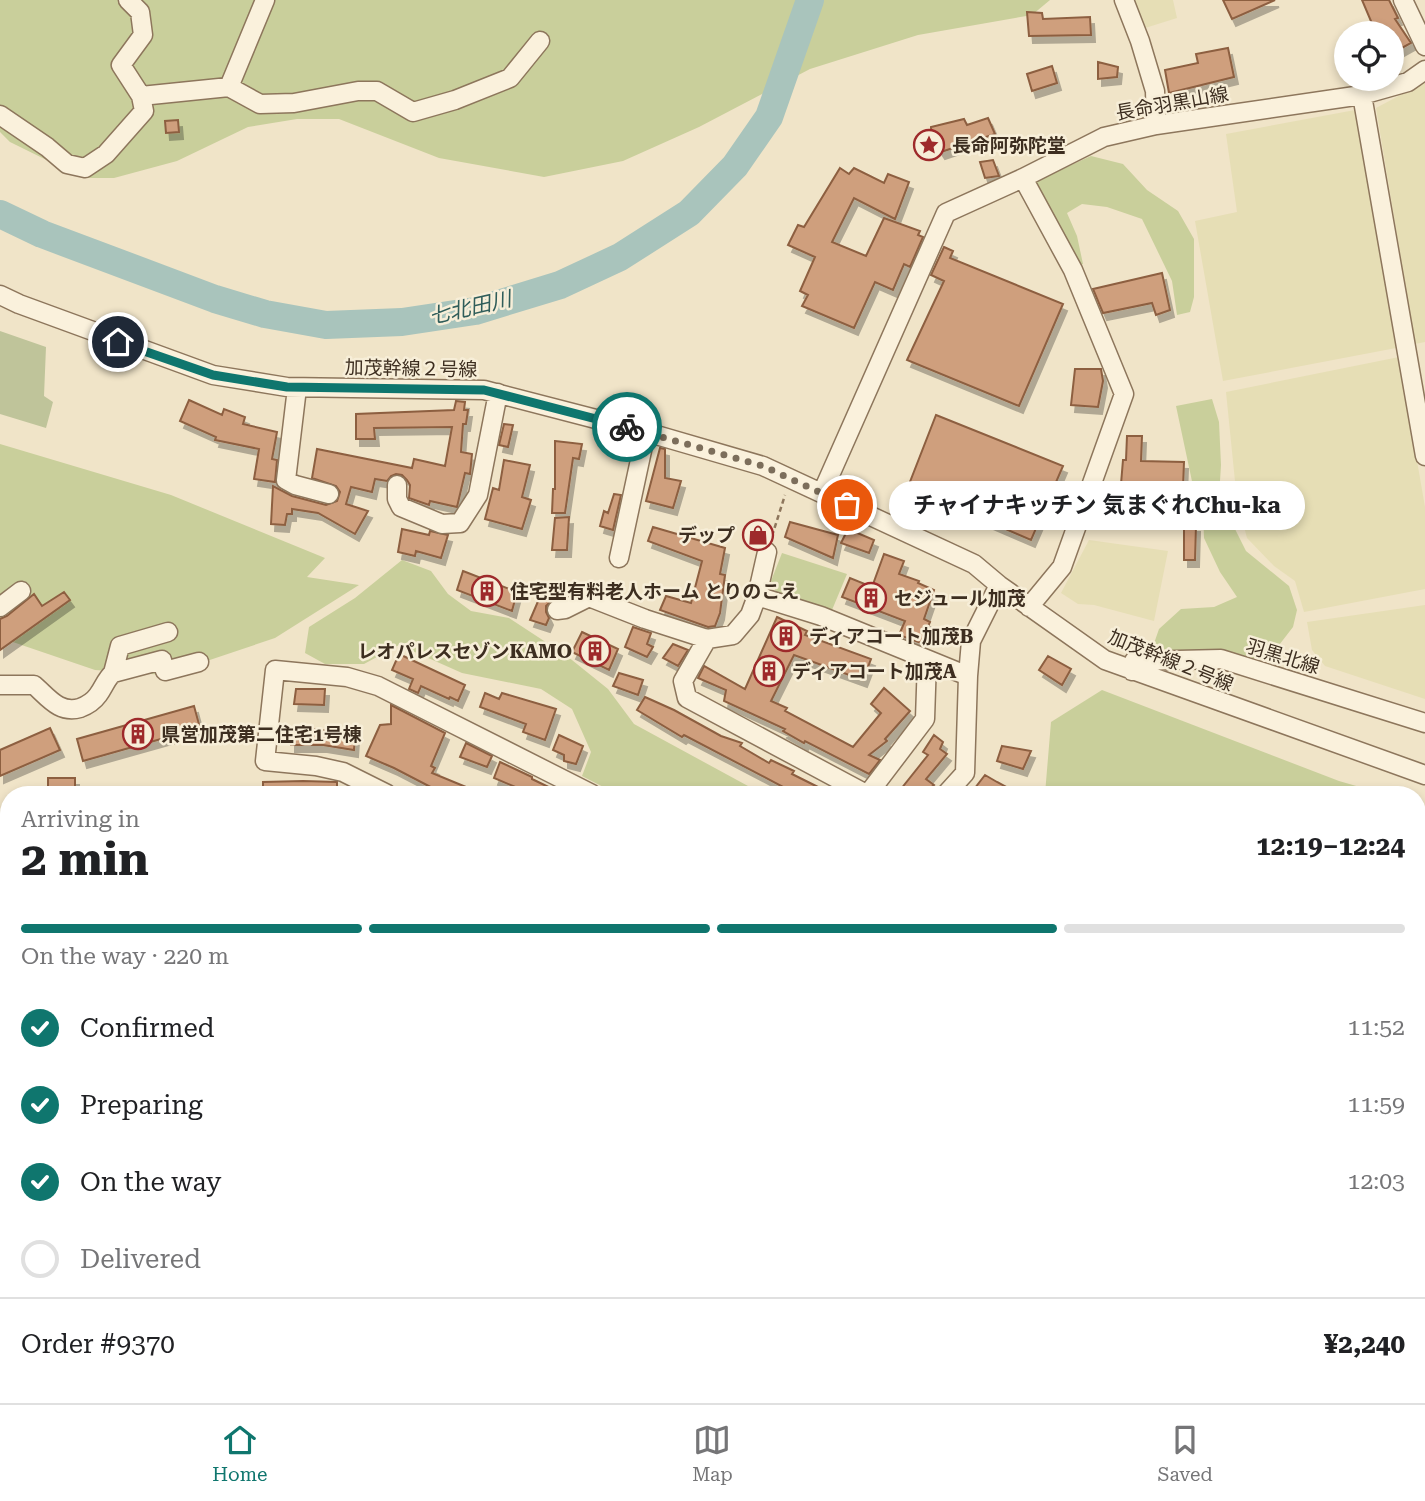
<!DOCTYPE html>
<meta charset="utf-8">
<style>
:root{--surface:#fff;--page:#f2f2f2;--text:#202124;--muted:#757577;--line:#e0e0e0;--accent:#0f766e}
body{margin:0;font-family:"Roboto Serif","Noto Sans JP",serif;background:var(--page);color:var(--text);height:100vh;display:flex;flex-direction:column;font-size:26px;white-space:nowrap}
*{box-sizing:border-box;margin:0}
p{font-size:23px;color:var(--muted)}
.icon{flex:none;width:38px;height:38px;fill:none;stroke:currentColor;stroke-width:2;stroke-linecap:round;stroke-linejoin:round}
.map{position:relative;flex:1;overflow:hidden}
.sheet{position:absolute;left:0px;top:786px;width:1426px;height:618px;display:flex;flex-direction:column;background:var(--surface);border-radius:28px 28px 0 0;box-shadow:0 4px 10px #0003}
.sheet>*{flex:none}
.controls{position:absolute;left:1334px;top:21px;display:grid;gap:14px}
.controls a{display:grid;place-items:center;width:70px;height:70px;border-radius:50%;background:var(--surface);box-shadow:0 4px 10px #0003;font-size:35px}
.pin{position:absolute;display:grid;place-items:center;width:60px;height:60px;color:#fff;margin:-30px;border:4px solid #fff;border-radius:50%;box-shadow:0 2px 7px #0007}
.courier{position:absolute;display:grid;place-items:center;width:70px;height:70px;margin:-35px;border:5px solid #0f766e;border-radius:50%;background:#fff;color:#222;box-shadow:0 2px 9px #0007}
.bubble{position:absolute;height:49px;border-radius:24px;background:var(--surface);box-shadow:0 4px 10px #0003;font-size:23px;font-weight:700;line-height:49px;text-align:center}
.headline em{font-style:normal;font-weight:700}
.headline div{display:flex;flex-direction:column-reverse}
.headline{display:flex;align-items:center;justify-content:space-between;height:119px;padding:0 21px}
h1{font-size:46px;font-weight:700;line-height:52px}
.bar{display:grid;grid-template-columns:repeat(4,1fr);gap:10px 7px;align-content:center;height:84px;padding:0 21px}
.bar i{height:9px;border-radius:5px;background:var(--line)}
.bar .selected{background:var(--accent)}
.bar p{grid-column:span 4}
.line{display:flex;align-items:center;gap:18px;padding:0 21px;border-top:2px solid var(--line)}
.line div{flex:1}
ol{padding:0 21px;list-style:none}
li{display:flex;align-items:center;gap:21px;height:77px}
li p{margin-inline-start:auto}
li .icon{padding:7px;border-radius:50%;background:var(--accent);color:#fff;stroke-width:4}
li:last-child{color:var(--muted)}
li i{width:38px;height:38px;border:4px solid var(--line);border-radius:50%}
.tab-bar{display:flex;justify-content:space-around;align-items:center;height:98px;border-top:2px solid var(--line);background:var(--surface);font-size:19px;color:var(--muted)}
.tab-bar a{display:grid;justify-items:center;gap:4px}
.tab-bar .selected{color:var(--accent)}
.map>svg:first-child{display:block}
.farmland{fill:#e6deb5}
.green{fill:#c9cf9b}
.cemetery{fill:#bfc49a}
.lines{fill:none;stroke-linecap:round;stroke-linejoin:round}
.river{stroke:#a9c4bc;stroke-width:28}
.building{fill:#cf9f7d;stroke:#8d5f41;stroke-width:2;filter:url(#shadow)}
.minor-casing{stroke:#8d765c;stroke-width:21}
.path{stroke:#8d765c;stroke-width:2.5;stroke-dasharray:5 3.5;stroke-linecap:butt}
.minor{stroke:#faf1dc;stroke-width:18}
.done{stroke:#7c6e5b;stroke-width:7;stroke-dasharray:0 12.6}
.route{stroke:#0f766e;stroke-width:9}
.labels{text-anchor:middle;stroke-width:5;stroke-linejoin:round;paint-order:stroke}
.street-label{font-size:19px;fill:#3d2e20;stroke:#f7eed8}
.poi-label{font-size:19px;font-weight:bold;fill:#3d2e20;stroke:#f7eed8;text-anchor:start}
.water-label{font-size:21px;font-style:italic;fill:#2f5d5a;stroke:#f7eed8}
</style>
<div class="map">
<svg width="1425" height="1403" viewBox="0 0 1425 1403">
<defs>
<filter id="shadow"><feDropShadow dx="4" dy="7" stdDeviation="0" flood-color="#0004"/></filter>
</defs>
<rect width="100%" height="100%" fill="#f0e4c8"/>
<path class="farmland" d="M1131,0H1173L1177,18L1142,29Z
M1425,82V342L1415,344L1376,108Z
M1355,110L1396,348L1223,381L1195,221L1237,212L1226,134Z
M1399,357L1425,507V589L1304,612L1295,581L1274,566L1247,538L1237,501L1226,392Z
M1089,540L1168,551L1154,621L1094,605L1078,604L1061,593Z
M1425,605V699L1325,666L1312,650L1307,622Z"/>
<path class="green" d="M0,0H1050L1032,15L918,35L810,69L699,127L623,161L544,177L439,158L339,119H297L248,127L177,161L114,178H83L10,142L0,132Z
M1091,156L1123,164L1147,190L1178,211L1194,239V297L1190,312L1177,315L1172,281L1142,219L1107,207L1082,204L1067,213L1077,236L1083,264L1077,266L1034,182Z
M1212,399L1219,422L1221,465L1219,497L1246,551L1289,586L1297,610L1293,627L1269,658H1251L1223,652H1151L1159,629L1181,609L1214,607L1237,597L1220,572L1204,538L1202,486H1193L1176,406Z
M0,444L171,495L325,558L307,577L359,585L275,638L165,675L95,670L4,639L0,636Z
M782,553L847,574L832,610L776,592L771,581Z
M402,560L431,571L448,594L471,611L509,618L567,656L608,689L634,724L748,786L741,794H617L582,776L591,752L572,709L541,689L462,673L399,645L364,664H325L305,653L309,627L355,598Z
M1102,690L1339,781L1384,794H1045L1051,722Z
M1418,875L1420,900L1425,902V1403H1047L1048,1398L1031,1395H1418Z
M366,1395H588L587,1403H368Z"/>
<path class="cemetery" d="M0,331L46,347L44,396L53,402L46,428L0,414Z"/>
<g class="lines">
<path class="river" d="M0,214L42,234L215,299L265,314L326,325L402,322L475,311L560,285L620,257L689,213L735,166L769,117L810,0"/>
</g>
<path class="building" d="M1223,0H1275L1232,19Z
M1362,0H1389L1398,18L1395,19L1411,43L1391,54V33H1376Z
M1027,12L1042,13L1043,19L1090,17L1091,35L1029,36Z
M1228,48L1234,77L1169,93L1165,70L1198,63L1196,54Z
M1098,62L1118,67L1117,77L1098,79Z
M1052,66L1057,83L1032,91L1027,74Z
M988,118L995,134L941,152L937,146L932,147L931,127L964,119L967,125Z
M178,120L179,132L166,133L165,121Z
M993,160L999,176L985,178L980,162Z
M840,168L849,174L854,168L884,183L888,174L909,182L895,219L854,198L832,242L866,256L884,218L920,231L918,235L923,237L910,267L904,264L893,290L875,282L854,328L802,306L808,295L800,291L815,257L788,245L798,225L804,227Z
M944,247L953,251L950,258L1063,304L1019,406L907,360L944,281L931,275Z
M1162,273L1170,310L1156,315L1152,303L1103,313L1093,289Z
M1075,369H1101L1103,381L1098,407L1071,405Z
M189,400L222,415L224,409L245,417L243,424L277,432L272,459L277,460L275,482L254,479L259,449L215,440L216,437L180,421Z
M456,401L465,402L464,410H468L466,424H463L461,452L472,454L470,474L465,473L457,507L430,501L429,505L409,498L410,485L407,480L402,475L396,474L391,476L387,481L375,479L372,492L351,487L346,504L368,511L355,534L318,513L292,509V514H287L285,525L271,524L273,486L292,496L326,505L337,501L340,492L336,486L312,478L317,449L412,468L414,459L445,466L452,427L374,428L375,439H356V414L454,410Z
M936,415L1063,466L1031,540L908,487Z
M504,424L513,425L508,447L499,445Z
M1127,436H1142L1141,461L1184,462L1183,487L1164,488L1121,484L1123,460H1126Z
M555,441L582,444L579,459L573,458L565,513H552L553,489H555Z
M660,448L665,449V478L681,481L673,508L646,501Z
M504,460L530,465L522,497L531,500L522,529L485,519L493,488L499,490Z
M1200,493L1199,520L1185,518L1186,494Z
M614,494L621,495L613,530L600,526L604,511L608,513Z
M569,517L567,550H552L555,518Z
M790,522L838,535L833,558L785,537Z
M1184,525H1196L1195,560H1184Z
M653,527L725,548L720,574L725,575L720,613L715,626L708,627L660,610L666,596L691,603L702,561L648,541Z
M402,529L429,535L430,531L448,535L441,558L416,551L415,556L398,552Z
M848,529L874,540L869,553L841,543Z
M884,554L904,561L899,574L919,581L918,583L934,590L924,619L930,622L921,643L899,635L905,621L842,597L850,578L872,587Z
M463,571L517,592L512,611L457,590Z
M545,585L560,591L557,599L551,601L546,606V612L549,618L546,625L530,620Z
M64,592L70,600L0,650V619L7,616L34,594L42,606Z
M777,617L807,631L805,635L871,659L863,680L794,655L771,701L787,708L785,711L853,747L881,713L871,704L884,688L910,711L885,739L887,741L869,755L880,760L869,774L805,741L804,743L783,731L785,729L724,701L726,690L698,678L704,666L745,689Z
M633,627L651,633L647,644L653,647L647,657L625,647Z
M582,632L618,649L609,670L572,652Z
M673,644L688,650L678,666L663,658Z
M399,654L465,685L458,701L450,697L449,699L421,686L418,693L409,689L413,679L392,670Z
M1048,656L1071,669L1062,685L1039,670Z
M619,673L643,680L638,695L613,686Z
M296,689H325L324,705L294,704Z
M485,693L499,699L502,693L556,709L545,740L523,732L526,724L480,707Z
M645,697L674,710L721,736L742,743L740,746L769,763L771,760L794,771L792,774L832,794H786L789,790L684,735L682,737L637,710Z
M391,705L445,733L431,766L435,768L432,773L483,794H444L394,768L366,756L380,725L391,724Z
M194,706L200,728L83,761L77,739Z
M50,728L60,750L0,776V750Z
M291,728H307L355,735L354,750L323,745H291Z
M559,735L583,746L576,764L564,761V755L553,750Z
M934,735L943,742L940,749L947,754L926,779L934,785L923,794H897L928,755L923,752Z
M466,743L492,756L487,767L460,757Z
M1002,746L1031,751L1023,769L997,761Z
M500,762L532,777V779L563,794H532L494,778Z
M985,775L997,782L1019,794H984L975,788Z
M48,778H75V794H48Z
M303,781L337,782V794H263V782Z"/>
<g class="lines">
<g class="minor-casing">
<path id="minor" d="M128,0L140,12L143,35L121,65L141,96L229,87L265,0
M1124,0L1140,41L1155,91L1156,125
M1403,0L1425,46
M229,87L260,104L294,103L358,91H377L413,112L455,100L510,78L540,41
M1362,95L1408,82L1425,70
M0,115L47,147L67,164L85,168L106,154L144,111L141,96
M1023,178L1073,270L1124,394L1062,567L1029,607
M0,295L19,304L213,375L287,387L484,390L646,432L763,466L974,564L999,585L1105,660L1425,775
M297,388L286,480L295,485L329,494
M397,485V499L401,507L442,524L460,523L478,495L498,393
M822,493L946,213L1023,178L1104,137L1156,125L1362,95L1425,456
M767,552L757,596L821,616L968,676L971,641L999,585
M619,558L646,432
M757,596L750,615L733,635L707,639L683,681L687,698L866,794
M0,607L21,591
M557,610L565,609L589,597L645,619L707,639
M1132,671L1134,661L1221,659L1425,723
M113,673L120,646L168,632
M0,685H34C48,697 59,714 80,708C88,705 93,702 98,695C104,687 106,679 113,673L162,660L165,671L199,662
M387,794L343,772L316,766L265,761L275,670L347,677L378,686L592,794
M868,794L925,719L927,660
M946,794L965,773L968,676
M0,894L9,893
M0,970L9,1016
M0,1247L9,1246
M82,1395L84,1403
M169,1395L170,1403
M257,1395L259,1403
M967,1395L981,1397L983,1403
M646,1403V1395
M681,1403L682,1395
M797,1403L800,1395
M892,1403L895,1395"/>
</g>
<path class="path" d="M772,536L785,495"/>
<use href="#minor" class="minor"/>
</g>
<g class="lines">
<path class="done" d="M627,427L763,466L847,505"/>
<path class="route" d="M118,342L213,375L287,387L484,390L627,427"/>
</g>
<defs>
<g id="sight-ring" transform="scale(1.575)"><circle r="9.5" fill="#f7eed8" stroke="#9e2a2b" stroke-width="1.5"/><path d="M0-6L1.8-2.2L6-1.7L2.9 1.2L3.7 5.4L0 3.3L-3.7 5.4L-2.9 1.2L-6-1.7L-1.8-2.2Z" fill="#9e2a2b"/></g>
<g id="shop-ring" transform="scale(1.575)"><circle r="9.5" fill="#f7eed8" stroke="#9e2a2b" stroke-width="1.5"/><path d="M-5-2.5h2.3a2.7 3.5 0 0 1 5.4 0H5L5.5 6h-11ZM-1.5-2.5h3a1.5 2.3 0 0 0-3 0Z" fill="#9e2a2b"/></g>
<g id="building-ring" transform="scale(1.575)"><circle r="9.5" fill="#f7eed8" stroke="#9e2a2b" stroke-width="1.5"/><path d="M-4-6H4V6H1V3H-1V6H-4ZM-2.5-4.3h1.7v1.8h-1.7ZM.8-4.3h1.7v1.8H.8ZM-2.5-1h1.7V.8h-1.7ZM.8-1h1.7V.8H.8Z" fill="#9e2a2b"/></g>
</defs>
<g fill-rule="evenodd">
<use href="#sight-ring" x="929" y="145"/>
<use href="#shop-ring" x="758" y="535"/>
<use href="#building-ring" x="487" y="591"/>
<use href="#building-ring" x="871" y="598"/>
<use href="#building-ring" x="786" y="636"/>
<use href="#building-ring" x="595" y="651"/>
<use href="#building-ring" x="769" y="671"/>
<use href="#building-ring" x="138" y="734"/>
</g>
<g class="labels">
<g class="street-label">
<text transform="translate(1172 103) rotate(-10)" y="7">長命羽黒山線</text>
<text transform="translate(411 368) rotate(1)" y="7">加茂幹線２号線</text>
<text transform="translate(1283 656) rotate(17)" y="7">羽黒北線</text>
<text transform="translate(1171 660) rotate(22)" y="7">加茂幹線２号線</text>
</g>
<g class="poi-label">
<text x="952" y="152">長命阿弥陀堂</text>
<text x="735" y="542" text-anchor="end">デップ</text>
<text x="510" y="598">住宅型有料老人ホーム とりのこえ</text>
<text x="894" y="605">セジュール加茂</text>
<text x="809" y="643">ディアコート加茂B</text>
<text x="572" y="658" text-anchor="end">レオパレスセゾンKAMO</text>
<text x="792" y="678">ディアコート加茂A</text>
<text x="161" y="741">県営加茂第二住宅1号棟</text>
</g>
<g class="water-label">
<text transform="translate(470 308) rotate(-13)" y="7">七北田川</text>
</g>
</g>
</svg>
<div class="controls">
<a><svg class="icon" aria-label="locate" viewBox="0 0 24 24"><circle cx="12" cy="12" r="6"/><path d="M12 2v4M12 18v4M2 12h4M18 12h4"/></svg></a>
</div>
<div class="pin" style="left:847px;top:505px;background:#ea580c"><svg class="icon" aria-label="bag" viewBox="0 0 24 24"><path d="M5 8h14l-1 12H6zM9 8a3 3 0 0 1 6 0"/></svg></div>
<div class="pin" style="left:118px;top:342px;background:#1f2937"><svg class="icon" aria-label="home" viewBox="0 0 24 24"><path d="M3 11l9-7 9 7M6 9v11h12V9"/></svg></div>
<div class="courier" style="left:627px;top:427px"><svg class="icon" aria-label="bike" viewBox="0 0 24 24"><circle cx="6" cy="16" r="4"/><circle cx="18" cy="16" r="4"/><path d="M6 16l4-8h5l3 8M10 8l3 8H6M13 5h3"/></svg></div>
<div class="bubble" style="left:889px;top:481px;width:416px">チャイナキッチン 気まぐれChu-ka</div>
<section class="sheet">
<div class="headline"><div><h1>2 min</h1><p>Arriving in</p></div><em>12:19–12:24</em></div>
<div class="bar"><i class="selected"></i><i class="selected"></i><i class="selected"></i><i></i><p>On the way · 220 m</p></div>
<ol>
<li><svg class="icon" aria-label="check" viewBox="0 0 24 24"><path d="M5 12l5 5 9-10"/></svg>Confirmed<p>11:52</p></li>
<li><svg class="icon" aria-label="check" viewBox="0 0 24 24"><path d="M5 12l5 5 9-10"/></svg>Preparing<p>11:59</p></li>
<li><svg class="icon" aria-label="check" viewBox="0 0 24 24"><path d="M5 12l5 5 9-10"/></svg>On the way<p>12:03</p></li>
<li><i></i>Delivered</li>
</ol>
<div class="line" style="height:91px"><div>Order #9370</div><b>¥2,240</b></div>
</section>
</div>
<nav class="tab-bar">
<a class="selected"><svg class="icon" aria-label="home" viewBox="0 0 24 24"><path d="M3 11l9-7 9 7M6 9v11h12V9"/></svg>Home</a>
<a><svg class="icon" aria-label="map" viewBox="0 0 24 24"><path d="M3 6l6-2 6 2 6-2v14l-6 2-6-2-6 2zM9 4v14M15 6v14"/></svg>Map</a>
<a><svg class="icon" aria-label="saved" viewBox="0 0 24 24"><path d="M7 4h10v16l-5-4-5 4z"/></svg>Saved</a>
</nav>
